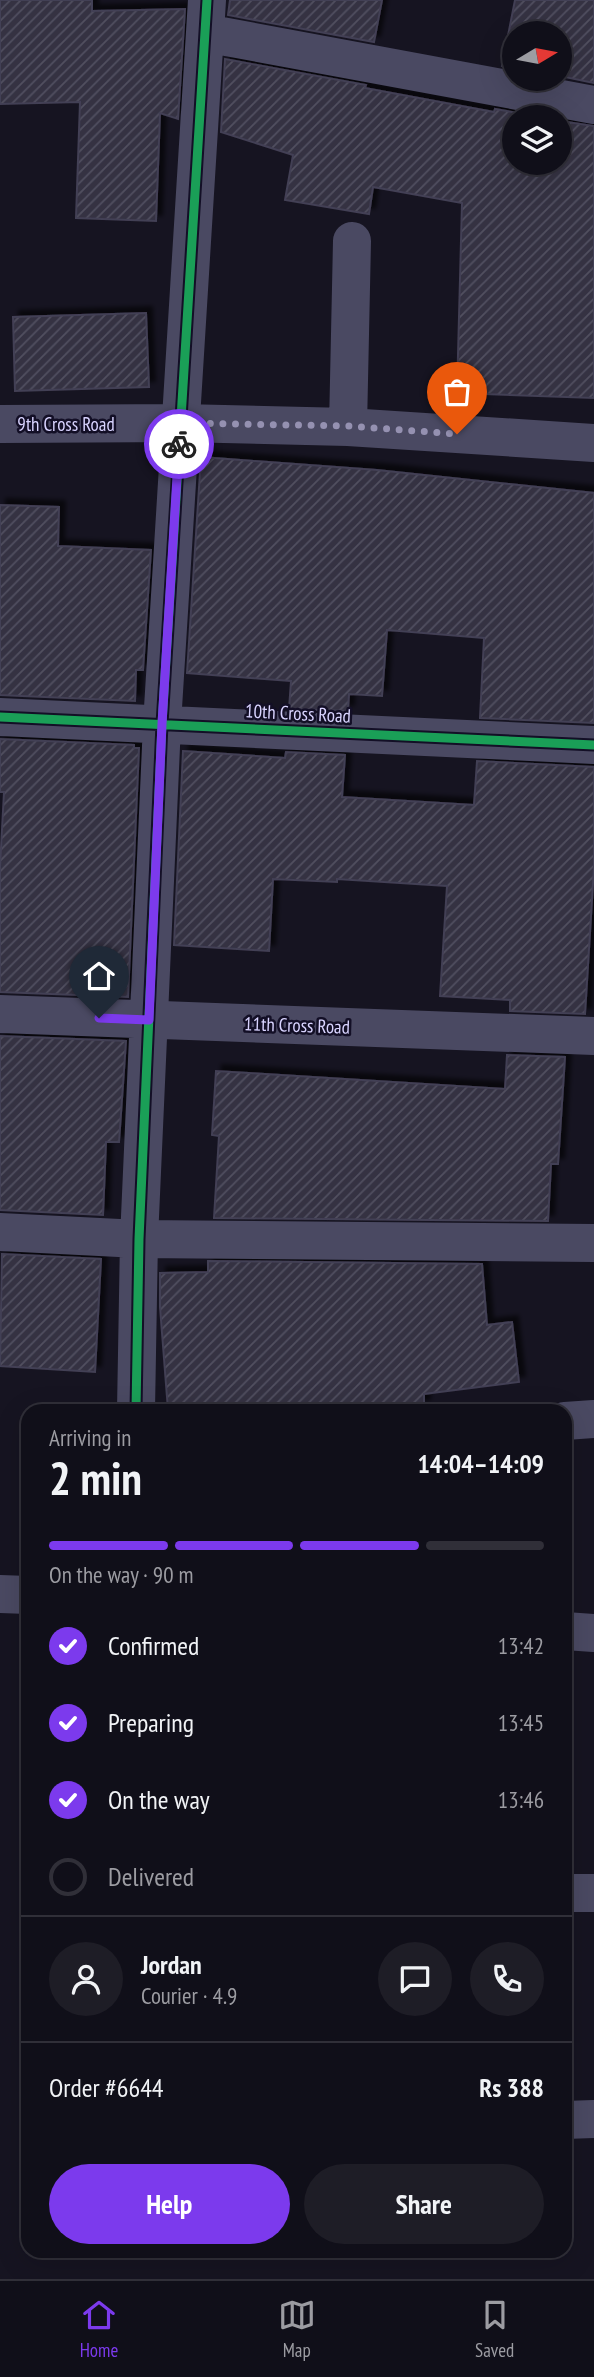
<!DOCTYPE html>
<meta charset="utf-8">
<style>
:root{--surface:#100f19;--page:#1e1d26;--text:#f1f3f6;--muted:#9c9ca2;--line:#302f38;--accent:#7c3aed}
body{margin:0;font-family:"PT Sans Narrow",sans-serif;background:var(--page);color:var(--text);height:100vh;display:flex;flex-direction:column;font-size:26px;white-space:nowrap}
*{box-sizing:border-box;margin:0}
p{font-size:23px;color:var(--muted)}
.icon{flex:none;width:38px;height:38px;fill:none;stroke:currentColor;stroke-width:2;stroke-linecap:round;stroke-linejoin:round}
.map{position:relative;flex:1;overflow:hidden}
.details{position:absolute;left:21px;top:1404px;width:551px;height:854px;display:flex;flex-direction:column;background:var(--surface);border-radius:21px;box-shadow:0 7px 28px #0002,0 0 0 2px var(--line)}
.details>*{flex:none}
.needle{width:46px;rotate:80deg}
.fabs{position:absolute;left:502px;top:21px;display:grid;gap:14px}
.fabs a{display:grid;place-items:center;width:70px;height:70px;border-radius:50%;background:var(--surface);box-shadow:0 7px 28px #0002,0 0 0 2px var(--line);font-size:35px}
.pin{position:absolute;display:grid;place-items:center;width:60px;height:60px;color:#fff;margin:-72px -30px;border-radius:50% 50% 50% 0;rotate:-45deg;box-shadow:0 0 7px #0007}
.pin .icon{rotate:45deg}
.courier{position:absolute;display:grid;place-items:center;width:70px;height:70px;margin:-35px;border:5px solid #7c3aed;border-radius:50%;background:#fff;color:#222;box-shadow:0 2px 9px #0007}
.headline em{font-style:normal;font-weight:700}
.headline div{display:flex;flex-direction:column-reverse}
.headline{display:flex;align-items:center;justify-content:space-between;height:119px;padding:0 28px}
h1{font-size:46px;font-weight:700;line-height:52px}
.bar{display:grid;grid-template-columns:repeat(4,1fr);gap:10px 7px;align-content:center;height:84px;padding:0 28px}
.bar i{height:9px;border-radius:5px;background:var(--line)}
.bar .current{background:var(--accent)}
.bar p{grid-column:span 4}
.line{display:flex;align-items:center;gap:18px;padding:0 28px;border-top:2px solid var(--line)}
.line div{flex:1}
.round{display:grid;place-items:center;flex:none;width:74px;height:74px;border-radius:37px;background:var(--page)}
ol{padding:0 28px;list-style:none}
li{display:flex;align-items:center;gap:21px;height:77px}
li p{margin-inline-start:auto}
li .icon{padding:7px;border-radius:50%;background:var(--accent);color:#fff;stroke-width:4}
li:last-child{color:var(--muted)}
li i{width:38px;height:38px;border:4px solid var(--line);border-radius:50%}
.cta{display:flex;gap:14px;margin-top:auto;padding:14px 28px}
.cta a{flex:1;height:80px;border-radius:42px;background:var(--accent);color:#fff;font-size:28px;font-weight:700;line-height:80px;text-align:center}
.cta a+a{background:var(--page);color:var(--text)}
.dock{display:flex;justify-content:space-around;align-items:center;height:98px;border-top:2px solid var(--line);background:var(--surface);font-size:19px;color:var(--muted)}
.dock a{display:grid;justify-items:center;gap:4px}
.dock .current{color:var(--accent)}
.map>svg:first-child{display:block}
.building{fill:url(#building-hatch);stroke:#433f54;stroke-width:2;filter:url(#shadow)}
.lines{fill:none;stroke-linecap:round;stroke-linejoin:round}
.street{stroke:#4a4962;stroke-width:38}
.cycleway-casing{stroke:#130f26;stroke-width:13}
.cycleway{stroke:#1a9f57;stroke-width:9}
.done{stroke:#9591b1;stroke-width:7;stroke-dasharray:0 12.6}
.route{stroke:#7c3aed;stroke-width:9}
.labels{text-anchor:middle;stroke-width:5;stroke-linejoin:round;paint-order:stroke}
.street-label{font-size:19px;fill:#d9d4ff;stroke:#130f26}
</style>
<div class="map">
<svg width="594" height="2279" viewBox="0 0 594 2279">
<defs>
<pattern id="building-hatch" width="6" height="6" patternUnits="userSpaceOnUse" patternTransform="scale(1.75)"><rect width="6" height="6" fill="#343243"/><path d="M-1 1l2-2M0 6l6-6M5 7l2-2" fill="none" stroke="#514f5f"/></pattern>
<filter id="shadow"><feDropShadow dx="6" dy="-6" stdDeviation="2" flood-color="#0009"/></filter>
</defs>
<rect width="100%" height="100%" fill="#161421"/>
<path class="building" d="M0,0H92V11L185,9L178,119L160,113L156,221L76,218L80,102L0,104Z
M230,0H382L374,42L228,15Z
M515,0H594V83L560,76V33H514V68L502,66Z
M225,59L366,85L365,88L494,112L495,109L540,117H514V163H560V121L594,126V398L457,393L462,203L373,187L369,214L285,200L293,155L221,132Z
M146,313L149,387L15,391L13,317Z
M201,457L377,470L594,493V723L480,718L484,638L387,630L382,696L349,694L348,711L289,709L291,681L187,673Z
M0,505L59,507L58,546L151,550L143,670H136L135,701L0,695Z
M0,739L134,745V748H139L128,997L0,992V867L4,792H0Z
M183,751L285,758L286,752L345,755L342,797L474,805L477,761L594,767V867L585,1014L510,1011V1000L440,996L447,886L337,879V882L273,879L269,951L174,945Z
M0,1036L126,1041L119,1142H106L103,1215L0,1210Z
M507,1055L565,1057L558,1164H551L548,1221L214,1218L219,1136L212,1135L216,1071L505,1089Z
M2,1254L101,1259L95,1372L0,1366Z
M208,1261L482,1264L487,1325L512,1322L519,1382L424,1394V1405L363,1410H168L160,1307V1273L208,1272Z"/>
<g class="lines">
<path class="street" d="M205,33L594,105
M0,424L181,423L348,427L594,443
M348,427L352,241
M0,717L594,745
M0,1014L594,1036
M0,1232L139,1239L594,1243
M136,1410L139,1239L162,724L207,0
M565,1421L594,1419
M0,1594L28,1595
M565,1631L594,1633
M565,1893H594
M565,2120L594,2119"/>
<g class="cycleway-casing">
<path id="cycleway" d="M0,717L594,745
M136,1410L139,1239L162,724L207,0"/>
</g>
<use href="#cycleway" class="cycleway"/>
</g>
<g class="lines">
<path class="done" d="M179,444L181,423L348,426L457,434"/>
<path class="route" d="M99,1018L149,1020L162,724L179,444"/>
</g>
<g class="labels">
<g class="street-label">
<text x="66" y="431">9th Cross Road</text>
<text transform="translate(298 713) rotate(3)" y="7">10th Cross Road</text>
<text transform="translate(297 1025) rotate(2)" y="7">11th Cross Road</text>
</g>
</g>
</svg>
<div class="fabs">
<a><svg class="needle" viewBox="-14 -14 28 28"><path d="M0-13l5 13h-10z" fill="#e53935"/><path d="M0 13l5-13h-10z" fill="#9c9ca2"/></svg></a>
<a><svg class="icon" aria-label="layers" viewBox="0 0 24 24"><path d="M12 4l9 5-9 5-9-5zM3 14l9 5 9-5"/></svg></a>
</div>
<div class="pin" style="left:457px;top:434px;background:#ea580c"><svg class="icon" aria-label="bag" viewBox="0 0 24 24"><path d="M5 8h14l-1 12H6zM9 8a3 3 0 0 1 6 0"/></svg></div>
<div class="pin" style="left:99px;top:1018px;background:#1f2937"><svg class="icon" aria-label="home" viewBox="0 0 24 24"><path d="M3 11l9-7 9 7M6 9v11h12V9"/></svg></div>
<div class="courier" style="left:179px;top:444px"><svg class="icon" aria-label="bike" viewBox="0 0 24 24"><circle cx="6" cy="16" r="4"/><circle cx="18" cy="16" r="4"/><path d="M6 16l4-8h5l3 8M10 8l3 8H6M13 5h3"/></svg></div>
<section class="details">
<div class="headline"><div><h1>2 min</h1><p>Arriving in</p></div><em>14:04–14:09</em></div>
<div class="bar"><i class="current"></i><i class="current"></i><i class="current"></i><i></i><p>On the way · 90 m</p></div>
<ol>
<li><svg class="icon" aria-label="check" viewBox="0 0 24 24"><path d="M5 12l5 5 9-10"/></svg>Confirmed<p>13:42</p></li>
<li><svg class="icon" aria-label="check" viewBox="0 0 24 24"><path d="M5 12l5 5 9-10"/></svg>Preparing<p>13:45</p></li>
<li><svg class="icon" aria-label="check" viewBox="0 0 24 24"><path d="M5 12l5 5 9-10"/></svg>On the way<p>13:46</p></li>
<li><i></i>Delivered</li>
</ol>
<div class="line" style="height:126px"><a class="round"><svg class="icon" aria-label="person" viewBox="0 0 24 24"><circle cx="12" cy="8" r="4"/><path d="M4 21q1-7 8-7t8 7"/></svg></a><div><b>Jordan</b><p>Courier · 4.9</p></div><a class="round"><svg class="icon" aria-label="chat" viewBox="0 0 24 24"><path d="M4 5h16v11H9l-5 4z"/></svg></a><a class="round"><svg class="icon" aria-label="phone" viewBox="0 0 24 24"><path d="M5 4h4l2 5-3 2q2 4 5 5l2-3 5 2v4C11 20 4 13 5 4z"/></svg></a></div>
<div class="line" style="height:91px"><div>Order #6644</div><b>Rs 388</b></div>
<div class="cta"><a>Help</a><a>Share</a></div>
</section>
</div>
<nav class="dock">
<a class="current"><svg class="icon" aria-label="home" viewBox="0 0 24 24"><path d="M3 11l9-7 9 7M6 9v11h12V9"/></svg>Home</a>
<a><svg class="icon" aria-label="map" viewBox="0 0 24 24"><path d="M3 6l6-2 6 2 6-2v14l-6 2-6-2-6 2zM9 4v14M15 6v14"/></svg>Map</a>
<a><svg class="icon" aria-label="saved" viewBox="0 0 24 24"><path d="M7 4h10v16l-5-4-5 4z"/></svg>Saved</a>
</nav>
